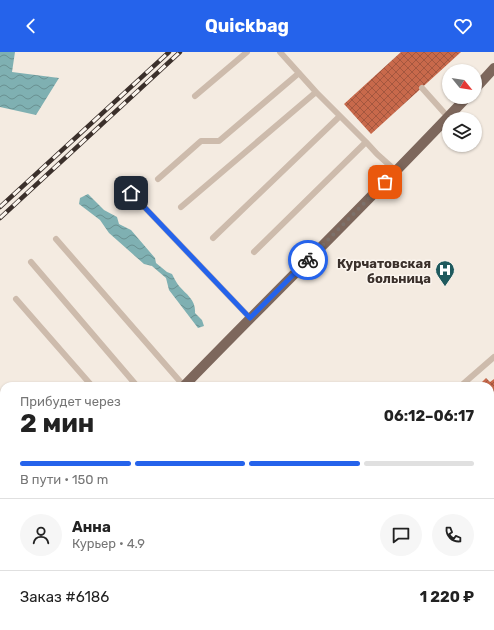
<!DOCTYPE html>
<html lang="ru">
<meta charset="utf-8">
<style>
:root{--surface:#fff;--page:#f6f6f6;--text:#222;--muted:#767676;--line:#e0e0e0;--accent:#2563eb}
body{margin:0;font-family:Rubik,sans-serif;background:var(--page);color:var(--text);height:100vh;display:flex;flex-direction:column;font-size:15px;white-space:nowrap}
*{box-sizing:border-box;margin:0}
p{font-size:13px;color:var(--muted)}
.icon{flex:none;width:22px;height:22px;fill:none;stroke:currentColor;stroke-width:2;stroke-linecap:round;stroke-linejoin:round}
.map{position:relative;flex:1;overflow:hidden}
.side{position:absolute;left:0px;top:330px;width:494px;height:248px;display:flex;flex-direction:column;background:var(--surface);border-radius:12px 12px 0 0;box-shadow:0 1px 3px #0004}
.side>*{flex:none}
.needle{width:26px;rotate:120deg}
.controls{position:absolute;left:442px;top:12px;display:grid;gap:8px}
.controls a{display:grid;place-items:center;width:40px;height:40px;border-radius:50%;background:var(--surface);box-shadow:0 1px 3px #0004;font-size:20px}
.pin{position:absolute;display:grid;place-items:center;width:34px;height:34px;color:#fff;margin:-17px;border-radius:8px;box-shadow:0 2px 6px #0006}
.courier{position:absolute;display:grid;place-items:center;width:40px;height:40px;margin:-20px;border:3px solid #2563eb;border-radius:50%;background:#fff;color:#222;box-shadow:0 1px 5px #0007}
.head em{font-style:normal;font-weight:700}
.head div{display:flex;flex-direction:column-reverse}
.head{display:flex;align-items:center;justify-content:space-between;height:68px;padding:0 20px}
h1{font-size:26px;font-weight:700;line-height:30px}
.bar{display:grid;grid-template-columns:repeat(4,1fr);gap:6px 4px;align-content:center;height:48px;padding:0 20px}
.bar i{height:5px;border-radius:3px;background:var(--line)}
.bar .active{background:var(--accent)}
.bar p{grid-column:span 4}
.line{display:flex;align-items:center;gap:10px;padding:0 20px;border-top:1px solid var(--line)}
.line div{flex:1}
.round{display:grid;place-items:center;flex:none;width:42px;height:42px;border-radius:21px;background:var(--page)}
header{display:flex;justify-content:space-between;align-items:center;height:52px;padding:0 20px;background:var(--accent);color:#fff;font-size:18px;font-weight:700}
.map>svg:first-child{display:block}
.water{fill:url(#water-waves)}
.building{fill:url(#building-cross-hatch)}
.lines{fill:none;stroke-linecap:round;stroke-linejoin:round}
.path{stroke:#b9a596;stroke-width:2;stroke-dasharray:2 2;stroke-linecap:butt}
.lane{stroke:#cdbbac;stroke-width:6}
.street{stroke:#cdbbac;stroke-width:10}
.secondary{stroke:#a18a7d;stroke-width:10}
.primary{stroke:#7d675c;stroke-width:10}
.rail-casing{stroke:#3b302b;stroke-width:4.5}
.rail{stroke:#fbf5ee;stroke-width:3;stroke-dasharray:9;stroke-linecap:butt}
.done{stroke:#7c716b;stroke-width:4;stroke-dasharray:0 7.2}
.route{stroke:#2563eb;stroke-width:5}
.labels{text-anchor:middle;stroke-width:3;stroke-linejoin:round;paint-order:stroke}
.poi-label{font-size:13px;font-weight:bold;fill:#3b302b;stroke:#fbf5ee;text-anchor:end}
</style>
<header><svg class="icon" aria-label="back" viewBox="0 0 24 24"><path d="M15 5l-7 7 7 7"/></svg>Quickbag<svg class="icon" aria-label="heart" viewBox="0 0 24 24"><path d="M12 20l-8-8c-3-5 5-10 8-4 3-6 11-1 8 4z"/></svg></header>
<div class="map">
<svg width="494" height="578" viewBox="0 0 494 578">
<defs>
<pattern id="water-waves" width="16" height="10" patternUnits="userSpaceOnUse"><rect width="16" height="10" fill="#7fb0b2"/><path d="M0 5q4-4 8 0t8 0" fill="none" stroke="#699091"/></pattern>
<pattern id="building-cross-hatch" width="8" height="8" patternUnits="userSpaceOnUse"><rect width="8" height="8" fill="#c8694b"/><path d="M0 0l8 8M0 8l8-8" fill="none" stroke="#a4573f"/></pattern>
</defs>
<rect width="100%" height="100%" fill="#f4ebe1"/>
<path class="water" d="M0,0H15L12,20L59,26L36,63L0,55Z
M88,142L104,158L117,165L119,172L131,178L155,206L156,211L167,220L172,222C174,226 176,230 179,234C187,243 196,248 195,261L202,268L204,274L198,276L169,238L166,226L152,214L144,212L109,181L100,168L79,152L80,146Z"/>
<path class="building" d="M401,0H461L371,82L344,52Z
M486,326L490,330L494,327V356L490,351V334H478Z
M490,539L494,543V578H491L487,574H490Z
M138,574H169L164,578H134Z"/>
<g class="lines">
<path class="path" d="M22,574L25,578"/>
<path class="lane" d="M280,0L316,40L366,90
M422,36L448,65
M195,44L247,0
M158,127L201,89H219L299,21
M131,141L250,266
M181,155L316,40
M213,186L340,64
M56,187L184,334
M254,200L366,90L377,102L396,119
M31,210L137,334
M16,247L92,334
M465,334L463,332L494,305
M490,358L494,362
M0,458L4,463
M190,578L194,574"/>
<path class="street" d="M444,574L448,578"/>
<path class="secondary" d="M490,480H494
M57,578L61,574"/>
<path class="primary" d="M475,37L494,16
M184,334C278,237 375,143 467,45
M0,516L4,512"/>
<g class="rail-casing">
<path id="rail" d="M0,155L169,0
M0,166L180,0"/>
</g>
<use href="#rail" class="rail"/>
</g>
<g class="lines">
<path class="done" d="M308,208L385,130"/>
<path class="route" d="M131,141L250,266L308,208"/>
</g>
<defs>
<g id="hospital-pin" transform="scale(1)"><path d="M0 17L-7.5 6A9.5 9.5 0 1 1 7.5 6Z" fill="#1f5a5e" stroke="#fbf5ee"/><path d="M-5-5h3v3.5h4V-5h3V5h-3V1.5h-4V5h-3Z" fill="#fff"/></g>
</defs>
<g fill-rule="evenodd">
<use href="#hospital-pin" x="445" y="218"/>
</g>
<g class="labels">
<g class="poi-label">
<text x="431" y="216">Курчатовская<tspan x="431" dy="15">больница</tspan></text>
</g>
</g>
</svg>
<div class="controls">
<a><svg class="needle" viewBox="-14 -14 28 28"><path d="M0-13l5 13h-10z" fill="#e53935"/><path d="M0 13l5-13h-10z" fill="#767676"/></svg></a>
<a><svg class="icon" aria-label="layers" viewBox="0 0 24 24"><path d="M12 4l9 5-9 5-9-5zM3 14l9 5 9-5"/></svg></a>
</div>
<div class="pin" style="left:385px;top:130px;background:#ea580c"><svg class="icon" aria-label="bag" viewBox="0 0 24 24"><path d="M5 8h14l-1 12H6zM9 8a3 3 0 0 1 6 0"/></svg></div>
<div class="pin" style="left:131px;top:141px;background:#1f2937"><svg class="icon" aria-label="home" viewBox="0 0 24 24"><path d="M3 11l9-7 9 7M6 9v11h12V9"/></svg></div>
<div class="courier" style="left:308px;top:208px"><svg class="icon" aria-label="bike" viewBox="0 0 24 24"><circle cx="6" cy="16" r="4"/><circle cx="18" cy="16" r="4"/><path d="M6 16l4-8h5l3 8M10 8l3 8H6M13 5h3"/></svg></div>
<section class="side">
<div class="head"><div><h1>2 мин</h1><p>Прибудет через</p></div><em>06:12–06:17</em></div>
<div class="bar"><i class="active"></i><i class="active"></i><i class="active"></i><i></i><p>В пути · 150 m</p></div>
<div class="line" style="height:72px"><a class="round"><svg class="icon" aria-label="person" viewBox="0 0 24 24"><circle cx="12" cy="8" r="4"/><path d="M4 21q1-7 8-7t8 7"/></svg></a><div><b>Анна</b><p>Курьер · 4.9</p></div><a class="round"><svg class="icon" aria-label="chat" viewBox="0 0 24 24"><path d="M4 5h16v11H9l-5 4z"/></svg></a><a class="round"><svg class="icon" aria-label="phone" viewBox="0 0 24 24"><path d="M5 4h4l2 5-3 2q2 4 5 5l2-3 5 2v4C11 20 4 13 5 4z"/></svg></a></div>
<div class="line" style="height:52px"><div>Заказ #6186</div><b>1 220 ₽</b></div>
</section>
</div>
